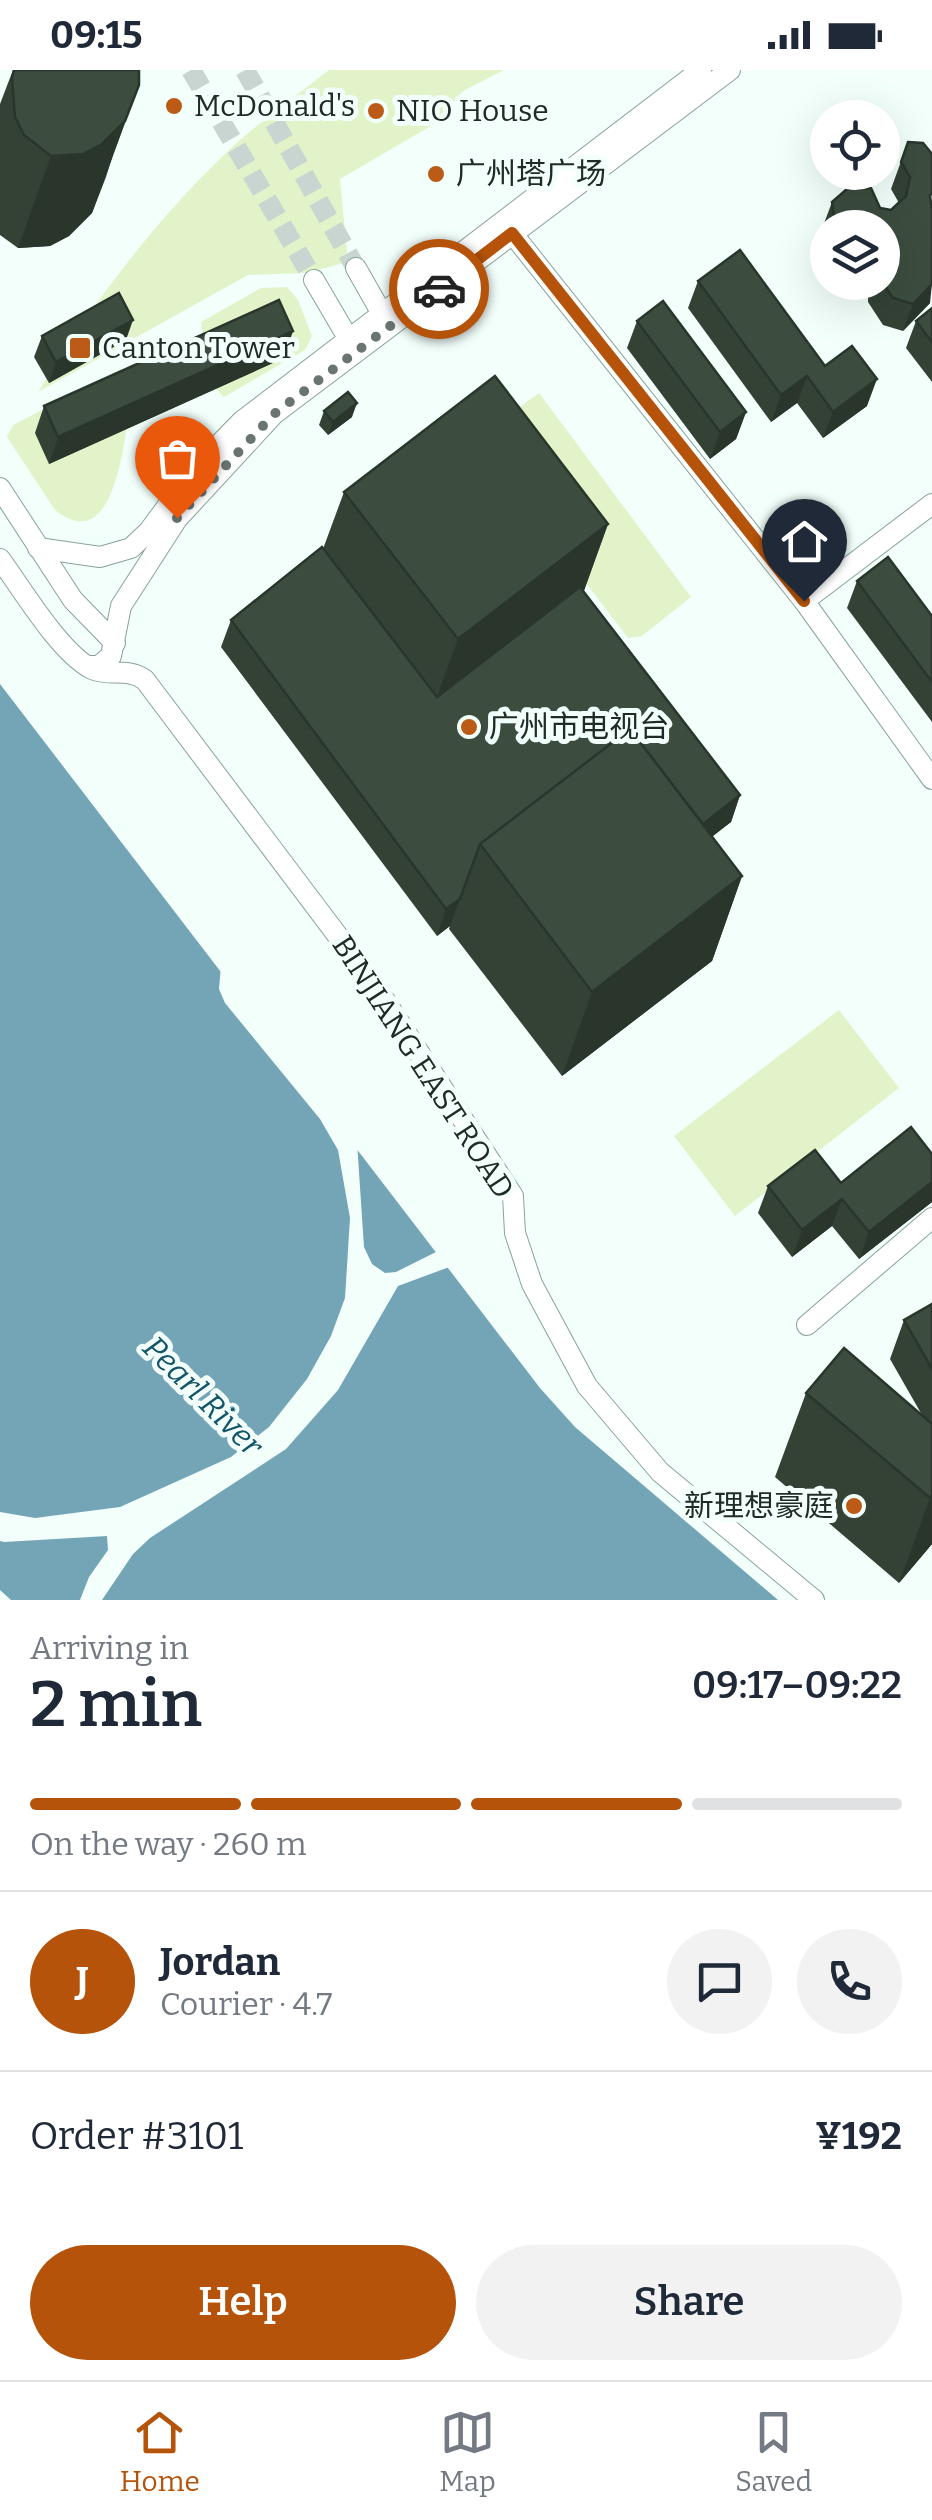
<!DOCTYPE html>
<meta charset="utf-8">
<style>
:root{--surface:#fff;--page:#f2f2f3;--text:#1f2937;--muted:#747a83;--line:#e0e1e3;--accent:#b45309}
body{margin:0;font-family:Bitter,"Noto Sans SC",serif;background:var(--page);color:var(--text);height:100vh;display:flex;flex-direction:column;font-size:38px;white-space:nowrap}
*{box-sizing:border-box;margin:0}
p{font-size:32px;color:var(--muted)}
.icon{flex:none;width:55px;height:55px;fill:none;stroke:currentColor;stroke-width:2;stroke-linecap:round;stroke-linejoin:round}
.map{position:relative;height:1530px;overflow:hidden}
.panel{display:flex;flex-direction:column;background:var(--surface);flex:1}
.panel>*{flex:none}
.tools{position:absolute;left:810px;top:30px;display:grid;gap:20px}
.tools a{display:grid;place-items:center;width:90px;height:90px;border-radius:50%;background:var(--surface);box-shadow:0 10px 40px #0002;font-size:50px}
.pin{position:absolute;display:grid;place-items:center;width:85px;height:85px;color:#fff;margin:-102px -42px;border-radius:50% 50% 50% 0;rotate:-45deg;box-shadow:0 0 10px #0007}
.pin .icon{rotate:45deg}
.courier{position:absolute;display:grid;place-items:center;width:100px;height:100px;margin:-50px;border:8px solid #b45309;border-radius:50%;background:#fff;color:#222;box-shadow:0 2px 12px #0007}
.summary em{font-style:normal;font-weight:600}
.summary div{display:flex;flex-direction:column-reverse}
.summary{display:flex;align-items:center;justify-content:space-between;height:170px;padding:0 30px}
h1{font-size:65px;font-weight:600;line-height:75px}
.bar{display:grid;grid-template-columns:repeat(4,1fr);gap:15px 10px;align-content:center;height:120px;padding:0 30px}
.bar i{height:12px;border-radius:8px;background:var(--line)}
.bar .active{background:var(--accent)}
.bar p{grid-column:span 4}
.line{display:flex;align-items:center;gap:25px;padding:0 30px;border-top:2px solid var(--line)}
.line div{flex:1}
.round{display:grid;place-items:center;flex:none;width:105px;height:105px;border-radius:52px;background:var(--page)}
.action{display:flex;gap:20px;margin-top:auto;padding:20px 30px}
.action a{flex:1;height:115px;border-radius:60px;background:var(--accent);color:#fff;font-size:40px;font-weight:600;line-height:115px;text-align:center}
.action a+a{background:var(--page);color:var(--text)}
.status{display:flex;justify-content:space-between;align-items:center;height:70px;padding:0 50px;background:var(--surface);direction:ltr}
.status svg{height:28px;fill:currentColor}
.tab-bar{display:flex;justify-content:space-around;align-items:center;height:140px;border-top:2px solid var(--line);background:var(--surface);font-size:28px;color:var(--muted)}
.tab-bar a{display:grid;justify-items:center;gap:5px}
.tab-bar .active{color:var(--accent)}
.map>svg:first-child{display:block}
.green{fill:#e3f3c9}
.water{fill:#74a5b7}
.pier{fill:#f3fffb}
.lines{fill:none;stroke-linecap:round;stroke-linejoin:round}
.minor-tunnel{stroke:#c9d5d1;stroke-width:20;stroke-dasharray:20 10;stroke-linecap:butt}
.minor-casing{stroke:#88a29a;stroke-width:22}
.minor{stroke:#fff;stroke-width:20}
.wall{fill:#344236}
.shaded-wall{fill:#2a362c}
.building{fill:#3c4d3f;stroke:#2a362c;stroke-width:2.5}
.done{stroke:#6a7571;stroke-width:10;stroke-dasharray:0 18}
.route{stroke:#b45309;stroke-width:12}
.poi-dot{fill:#bb5b17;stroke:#f3fffb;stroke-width:4}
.labels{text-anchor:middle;stroke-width:10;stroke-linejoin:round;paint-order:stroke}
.poi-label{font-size:30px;fill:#202b27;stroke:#f3fffb;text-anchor:start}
.street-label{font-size:30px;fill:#202b27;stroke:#f3fffb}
.water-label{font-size:32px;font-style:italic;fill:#14556a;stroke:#f3fffb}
</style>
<div class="status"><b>09:15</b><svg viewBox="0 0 49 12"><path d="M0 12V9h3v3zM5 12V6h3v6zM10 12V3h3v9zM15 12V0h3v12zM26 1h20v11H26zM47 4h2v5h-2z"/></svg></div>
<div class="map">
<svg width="932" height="1530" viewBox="0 0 932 1530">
<rect width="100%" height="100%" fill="#f3fffb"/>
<path class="green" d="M329,0H504L463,21L436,53L340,109L348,192L306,203L248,205L38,322C90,238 150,156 222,87C254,55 294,28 329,0Z
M287,217L298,230L312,266L305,280L224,327L208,311L201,252L261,218Z
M121,299L133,314C126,350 120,492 55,440L7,367L13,355Z
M539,323L691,527L642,566L628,568L479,373L481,365Z
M839,940L899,1018L735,1146L674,1066Z"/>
<path class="water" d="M0,614L540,1318L575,1357L778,1530H11L0,1520Z"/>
<path class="pier" d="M221,896L357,1072L364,1177L372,1194L385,1203L396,1202L440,1180L452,1196L398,1216L338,1320L286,1379L150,1468L133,1484L102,1530H80L89,1507L108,1480L107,1466L4,1472L0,1471V1442L35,1448L120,1437L231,1387L269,1357L307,1309L331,1266L345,1228L350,1148L338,1080L320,1049L225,933L219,919Z"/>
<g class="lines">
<path class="minor-tunnel" d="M191,0L314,210
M245,0L356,198"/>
<g class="minor-casing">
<path id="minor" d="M504,153L804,531L932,709
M356,198L381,242L377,255
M314,210L348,268
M0,418L73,530L115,573
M38,478L100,487L131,478L149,461L194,400L242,351L701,0
M0,489C22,519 60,583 92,599C110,607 128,597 145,610L374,914L513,1126L515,1163L532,1214L587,1316L660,1402L814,1530
M804,531L932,434
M89,596H99L111,586L121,536L177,449L274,344L730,0
M807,1255L932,1148"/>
</g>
<use href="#minor" class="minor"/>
</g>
<path class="wall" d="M13,0H139L106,107L92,143L69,166L50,176L18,178L0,165V34Z
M908,72L930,233L903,261L883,255L868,232V212H882V158H828V182L825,179L822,159L832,132L891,140L899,133L891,119Z
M698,211L825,296L867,336L823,368L797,333L771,352L688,238Z
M932,238V312L906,278L916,251Z
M637,251L746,342L736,369L710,389L627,278Z
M42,266L126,270L49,313L34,287Z
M284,288L49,394L35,363L44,336Z
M324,341L352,347L328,365L319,355Z
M344,422L608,454L584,521L740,725L731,752L712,766L742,806L712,891L562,1006L449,859L450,856L437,866L221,577L231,550L323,479Z
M857,511L932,546V652L847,538Z
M932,1084V1132L859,1189L832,1156L792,1187L758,1143L768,1116L841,1113Z
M932,1234V1474L899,1513L775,1407L806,1323L922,1345L890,1289L904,1250Z"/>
<path class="shaded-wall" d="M139,15L92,143L69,166L50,176L18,178L51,86Z
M932,214L930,233L903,261L913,234Z
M133,250L126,270L49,313L56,292Z
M293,261L284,288L49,394L58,367Z
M807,306L797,333L771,352L781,325Z
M877,309L867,336L823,368L833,342Z
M357,333L352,347L328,365L333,352Z
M746,342L736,369L710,389L720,362Z
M608,454L577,539L427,654L458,569Z
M740,725L731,752L661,807L670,780Z
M742,806L712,891L562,1006L592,922Z
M460,829L450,856L437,866L446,839Z
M932,1112V1132L859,1189L869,1162Z
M842,1129L832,1156L792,1187L802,1160Z
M932,1426V1474L899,1513L930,1428Z"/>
<path class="building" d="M14,0H139V15L125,51L102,74L83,84L51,86L24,65L15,47L12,8Z
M908,72L923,73L932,84V124L930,125L932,142V214L913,234L893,228L882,212V183H893V168L882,164V158H839L835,152L832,132L847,119L871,118L880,138L891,140L906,126L910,107L901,92Z
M740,180L825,296L852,276L877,309L833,342L807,306L781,325L698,211Z
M119,223L133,250L56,292L42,266Z
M279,230L293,261L58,367L44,336Z
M663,231L746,342L720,362L637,251Z
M932,238V272L916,251Z
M495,306L608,454L458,569L344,422Z
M348,322L357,333L333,352L324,341Z
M322,477L437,627L580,517L740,725L703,754L630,659L480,774L460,829L446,839L231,550Z
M888,487L932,546V612L857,511Z
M630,659L742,806L592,922L480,774Z
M911,1057L932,1084V1112L869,1162L842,1129L802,1160L768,1116L815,1080L841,1113Z
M932,1234V1299L904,1250Z
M844,1278L932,1354V1426L930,1428L806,1323Z"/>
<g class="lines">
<path class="done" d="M177,448L274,344L439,219"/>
<path class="route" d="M439,219L512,163L804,531"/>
</g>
<g class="poi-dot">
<circle cx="174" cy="36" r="10"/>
<circle cx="376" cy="41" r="10"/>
<circle cx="436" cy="104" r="10"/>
<rect x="68" y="266" width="24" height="24" rx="5"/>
<circle cx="469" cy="657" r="10"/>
<circle cx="854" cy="1436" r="10"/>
</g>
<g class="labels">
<g class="poi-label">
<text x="194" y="46">McDonald's</text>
<text x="396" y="51">NIO House</text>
<text x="456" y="114">广州塔广场</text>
<text x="102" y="288">Canton Tower</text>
<text x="489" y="667">广州市电视台</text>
<text x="834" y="1446" text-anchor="end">新理想豪庭</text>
</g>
<g class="street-label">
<text transform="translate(423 997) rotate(57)" y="10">BINJIANG EAST ROAD</text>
</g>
<g class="water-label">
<text transform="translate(203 1326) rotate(45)" y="11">Pearl River</text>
</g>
</g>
</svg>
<div class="tools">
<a><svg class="icon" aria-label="locate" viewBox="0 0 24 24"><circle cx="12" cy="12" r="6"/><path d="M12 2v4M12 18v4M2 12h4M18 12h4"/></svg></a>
<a><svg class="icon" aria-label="layers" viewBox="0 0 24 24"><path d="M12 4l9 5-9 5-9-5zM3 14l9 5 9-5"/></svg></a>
</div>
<div class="pin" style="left:177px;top:448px;background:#ea580c"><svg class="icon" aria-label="bag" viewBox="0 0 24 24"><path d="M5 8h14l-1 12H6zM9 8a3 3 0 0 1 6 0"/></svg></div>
<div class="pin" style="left:804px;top:531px;background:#1f2937"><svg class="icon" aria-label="home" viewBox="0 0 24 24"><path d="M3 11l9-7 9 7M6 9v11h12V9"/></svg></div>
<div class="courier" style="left:439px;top:219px"><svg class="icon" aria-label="car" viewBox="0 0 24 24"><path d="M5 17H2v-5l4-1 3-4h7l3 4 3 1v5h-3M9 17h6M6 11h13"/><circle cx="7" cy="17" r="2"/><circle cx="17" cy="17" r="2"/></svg></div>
</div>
<section class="panel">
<div class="summary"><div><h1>2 min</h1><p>Arriving in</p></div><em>09:17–09:22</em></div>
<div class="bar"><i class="active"></i><i class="active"></i><i class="active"></i><i></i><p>On the way · 260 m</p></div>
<div class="line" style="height:180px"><b class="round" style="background:var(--accent);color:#fff">J</b><div><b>Jordan</b><p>Courier · 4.7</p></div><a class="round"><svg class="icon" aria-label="chat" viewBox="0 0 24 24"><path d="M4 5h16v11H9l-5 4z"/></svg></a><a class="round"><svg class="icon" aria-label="phone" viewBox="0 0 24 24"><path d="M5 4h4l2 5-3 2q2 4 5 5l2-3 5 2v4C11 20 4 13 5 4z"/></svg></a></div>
<div class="line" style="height:130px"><div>Order #3101</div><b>¥192</b></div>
<div class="action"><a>Help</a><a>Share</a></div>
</section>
<nav class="tab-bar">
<a class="active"><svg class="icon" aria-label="home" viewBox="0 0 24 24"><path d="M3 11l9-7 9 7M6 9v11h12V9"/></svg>Home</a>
<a><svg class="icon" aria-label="map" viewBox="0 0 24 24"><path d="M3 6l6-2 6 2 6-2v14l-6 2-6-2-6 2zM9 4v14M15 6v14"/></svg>Map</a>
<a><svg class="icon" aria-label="saved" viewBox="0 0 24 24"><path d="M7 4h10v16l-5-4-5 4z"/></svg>Saved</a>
</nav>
